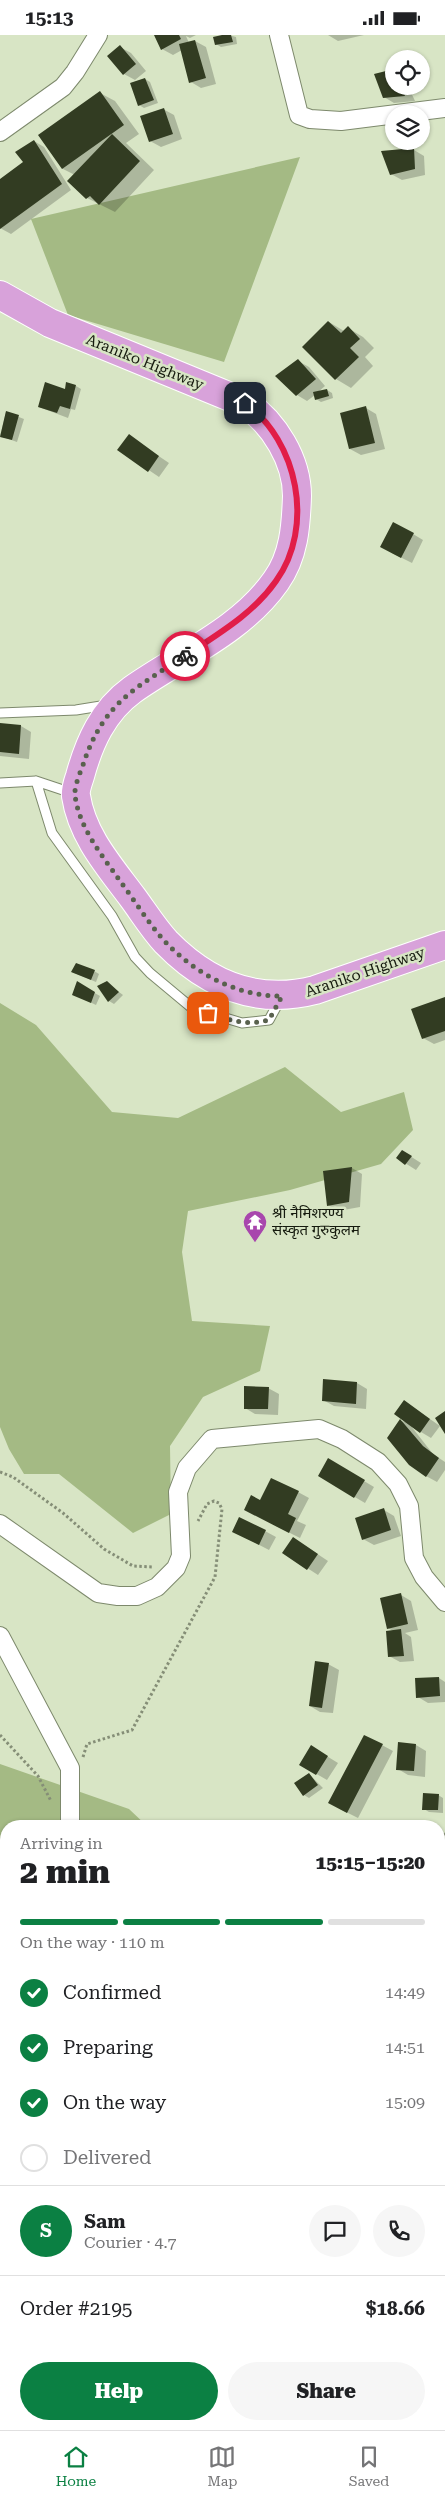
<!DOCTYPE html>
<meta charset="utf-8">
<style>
:root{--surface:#fff;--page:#f6f6f6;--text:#202124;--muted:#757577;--line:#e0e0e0;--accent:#0b8043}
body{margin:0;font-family:"Roboto Serif","Noto Sans Devanagari",serif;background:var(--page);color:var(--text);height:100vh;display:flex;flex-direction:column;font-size:19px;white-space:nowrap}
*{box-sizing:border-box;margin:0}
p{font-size:16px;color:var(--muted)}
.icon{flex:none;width:28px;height:28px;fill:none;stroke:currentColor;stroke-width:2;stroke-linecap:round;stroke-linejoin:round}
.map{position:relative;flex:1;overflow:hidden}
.details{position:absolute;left:0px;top:1785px;width:445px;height:610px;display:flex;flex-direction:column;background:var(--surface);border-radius:20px 20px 0 0;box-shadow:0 1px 4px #0004}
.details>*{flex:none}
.buttons{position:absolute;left:385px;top:15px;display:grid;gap:10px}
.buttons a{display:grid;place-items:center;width:45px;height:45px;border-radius:50%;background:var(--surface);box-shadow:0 1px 4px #0004;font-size:25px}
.pin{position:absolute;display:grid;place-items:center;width:42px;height:42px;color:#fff;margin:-21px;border-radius:10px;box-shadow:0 2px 8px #0006}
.courier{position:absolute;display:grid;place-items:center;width:50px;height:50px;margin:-25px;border:4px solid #e11d48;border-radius:50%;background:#fff;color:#222;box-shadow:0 1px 6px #0007}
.headline em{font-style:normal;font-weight:800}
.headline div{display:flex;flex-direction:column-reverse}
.headline{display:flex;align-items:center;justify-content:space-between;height:85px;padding:0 20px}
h1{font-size:32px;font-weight:800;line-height:38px}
.bar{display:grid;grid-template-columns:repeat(4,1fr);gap:8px 5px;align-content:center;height:60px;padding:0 20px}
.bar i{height:6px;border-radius:4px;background:var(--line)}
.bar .current{background:var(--accent)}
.bar p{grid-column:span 4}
.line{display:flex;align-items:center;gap:12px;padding:0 20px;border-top:1px solid var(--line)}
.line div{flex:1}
.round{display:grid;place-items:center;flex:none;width:52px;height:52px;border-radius:26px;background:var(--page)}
ol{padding:0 20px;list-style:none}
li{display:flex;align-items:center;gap:15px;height:55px}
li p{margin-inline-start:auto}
li .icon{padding:5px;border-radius:50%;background:var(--accent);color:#fff;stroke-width:4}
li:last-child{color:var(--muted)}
li i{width:28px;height:28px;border:2px solid var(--line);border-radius:50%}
.cta{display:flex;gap:10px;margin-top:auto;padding:10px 20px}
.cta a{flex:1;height:58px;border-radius:30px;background:var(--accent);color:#fff;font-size:20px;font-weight:800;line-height:58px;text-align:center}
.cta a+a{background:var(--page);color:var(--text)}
.status{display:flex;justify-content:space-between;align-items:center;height:35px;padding:0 25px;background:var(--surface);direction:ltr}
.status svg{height:14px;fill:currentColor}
.dock{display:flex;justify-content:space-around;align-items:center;height:70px;border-top:1px solid var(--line);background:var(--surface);font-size:14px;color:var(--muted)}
.dock a{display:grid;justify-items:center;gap:2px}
.dock .current{color:var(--accent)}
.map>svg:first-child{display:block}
.green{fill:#a4ba84}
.shadow{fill:#0003}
.building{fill:#323c22}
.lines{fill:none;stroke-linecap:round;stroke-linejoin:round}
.service-casing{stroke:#7d896c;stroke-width:11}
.minor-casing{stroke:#7d896c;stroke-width:20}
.trunk-casing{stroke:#fff;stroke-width:30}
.path{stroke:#858e77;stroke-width:3;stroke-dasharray:2.5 2.5;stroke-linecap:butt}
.service{stroke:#fff;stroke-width:9}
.minor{stroke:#fff;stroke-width:18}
.trunk{stroke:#d8a2da;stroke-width:28}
.done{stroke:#59614e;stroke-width:5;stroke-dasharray:0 9}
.route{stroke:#e11d48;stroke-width:6}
.labels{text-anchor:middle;stroke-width:5;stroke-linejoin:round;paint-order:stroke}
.street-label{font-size:15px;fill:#151a0e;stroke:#d8e5c5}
.poi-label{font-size:15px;fill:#151a0e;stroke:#d8e5c5;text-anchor:start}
</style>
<div class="status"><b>15:13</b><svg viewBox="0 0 49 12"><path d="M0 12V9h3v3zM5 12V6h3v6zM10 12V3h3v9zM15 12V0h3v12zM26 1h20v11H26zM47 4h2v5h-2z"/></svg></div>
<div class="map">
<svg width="445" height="2395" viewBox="0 0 445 2395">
<rect width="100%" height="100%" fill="#d8e5c5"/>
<path class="green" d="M300,122L224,327L68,280L31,184Z
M0,968L36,990L112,1077L178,1083L285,1032L341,1077L404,1057L413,1095L381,1129L290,1155L188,1176L182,1217L192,1286L270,1291L260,1336L203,1362L170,1411L171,1479L133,1498L59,1439H24L9,1414L0,1392Z
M0,1729L129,1774L147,1791H6V2389H126L116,2395H0Z"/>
<path class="shadow" d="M155,0H196L190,3L186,1L189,8L195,6L206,12L216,49L201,53L191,47L182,15L173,20L162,14Z
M229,0L236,2L237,9L221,12L216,9Z
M328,0H364L338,6Z
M120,12L131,18L146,36L135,45L124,39L109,21Z
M145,44L150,47L158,68L144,73L139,70Z
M394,51H408L415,66L394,68L384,62Z
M100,58L115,66L139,99L126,108L154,135L115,177L87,163L75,140L63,134L39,101Z
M163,74L174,80L182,104L161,112L150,106Z
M34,106L44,112L71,155L11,199L0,193V145L24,127Z
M414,115L424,121L425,140L402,145L391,139Z
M329,287L344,296L348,293L363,302L374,313L365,322L373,331L351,353L336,344L304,312Z
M298,326L309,332L325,351L317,358L327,355L332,358L333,363L321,367L316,364L315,360L307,366L297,360Z
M76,351L81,354L75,375L71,374L68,383L39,372Z
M366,373L376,379L385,414L361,420L350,414Z
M6,377L24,384L17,407L0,401Z
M129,401L169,428L159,442L119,415Z
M413,499L423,505L412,528L392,518Z
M0,689L21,691L31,697L29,724L0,721Z
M94,936L99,939L96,947L72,937Z
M77,948L100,961L96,970L79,962Z
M107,948L123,960L114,969L109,966Z
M445,963V1005L434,1009L423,1003Z
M402,1116L421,1128L416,1135L397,1123Z
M352,1133L362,1139L360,1172L338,1176L328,1170Z
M357,1348L367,1354L366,1374L334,1371L323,1365Z
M268,1353L279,1359L278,1380L255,1379L245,1373Z
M404,1366L440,1391L431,1403L411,1391L433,1419L445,1427V1435L437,1447L426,1441L401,1386L407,1387Z
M329,1425L374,1452L365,1468L319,1441Z
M298,1457L309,1463L297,1486L306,1490L300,1503L276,1491L266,1469Z
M384,1475L394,1481L401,1501L374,1510L363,1504Z
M265,1496L276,1502L269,1515L244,1502Z
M304,1510L328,1526L318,1540L284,1518Z
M401,1560L411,1566L418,1595L405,1598L411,1602L414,1626L400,1627L389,1621L393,1596L388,1593Z
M328,1629L339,1635L333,1678L320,1677L310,1671Z
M439,1643L445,1647V1667L428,1668L418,1662Z
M365,1701L393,1716L358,1783L340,1774Z
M416,1710L426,1716L425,1742L408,1740L398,1734Z
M312,1712L338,1728L327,1745L301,1730Z
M309,1739L323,1753L309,1763L304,1760Z
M438,1760L443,1763V1778L429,1777L424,1774Z"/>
<path class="building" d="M154,0H179L181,4L161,15Z
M222,0H231L233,7L215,10L213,2Z
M195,5L206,43L189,48L179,9Z
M120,10L136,29L123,40L107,21Z
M394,34V51H401L405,61L383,63L374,39Z
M145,43L154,65L138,71L130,48Z
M100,56L124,90L62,134L38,100Z
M164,73L173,99L149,107L140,81Z
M112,99L140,126L99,170L90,161L86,164L67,146Z
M34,105L62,149L0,194V144L23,127L15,117Z
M414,113L415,134L390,140L381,116Z
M328,286L341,298L348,291L360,304L350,313L359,322L335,345L302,312Z
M298,324L316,344L296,361L275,341Z
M45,347L65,354L66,347L76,350L70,374L60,371L57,378L38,372Z
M327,354L329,361L315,365L313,357Z
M366,371L375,408L349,414L340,378Z
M6,376L19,380L12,405L0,402Z
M129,399L159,421L148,437L117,415Z
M393,487L414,498L401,523L380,512Z
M0,688L21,690L19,719L0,717Z
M76,928L95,935L91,945L71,937Z
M77,946L95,957L91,968L72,960Z
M107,946L119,957L108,967L97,951Z
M445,962V996L422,1004L411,974Z
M402,1115L412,1121L405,1130L396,1123Z
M352,1132L349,1167L327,1171L323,1136Z
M323,1344L357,1347L356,1369L322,1366Z
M244,1351L269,1352L268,1374H244Z
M404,1365L430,1384L420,1398L394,1379Z
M445,1376V1399L435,1383Z
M400,1384L423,1411L439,1423L426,1442L409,1430L387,1403Z
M328,1423L365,1445L354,1463L318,1441Z
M271,1443L299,1456L288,1479L296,1483L289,1498L244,1475L251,1460L260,1465Z
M384,1473L391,1495L362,1505L355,1483Z
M239,1482L266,1495L259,1510L232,1497Z
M293,1502L318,1519L307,1535L282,1518Z
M401,1558L408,1589L387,1594L380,1563Z
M401,1594L404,1621L388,1622L386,1596Z
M315,1626L329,1628L322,1673L309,1671Z
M439,1642L440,1661L416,1663L415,1643Z
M364,1700L383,1709L347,1778L328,1768Z
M398,1707L416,1709L414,1736L396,1735Z
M311,1710L328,1721L316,1740L299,1730Z
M309,1738L318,1750L303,1761L294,1748Z
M423,1758L439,1759L438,1775H422Z"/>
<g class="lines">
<g class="service-casing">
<path id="service" d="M0,678L76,675L107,670
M36,746L52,798L112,881L135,922L150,938L192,973L242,988L269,985L281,963
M0,748L36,746L72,758"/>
</g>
<g class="minor-casing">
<path id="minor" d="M279,0L299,80L310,84L341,86L445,73
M0,97L63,52L75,37L98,0
M0,1489L98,1558L118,1561H137L157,1552L176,1533L181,1521L178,1457L187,1433L212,1404L319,1394L342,1404L378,1427L398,1449L409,1471L414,1523L424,1542L445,1567
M0,1601L70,1733V1791"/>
</g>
<g class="trunk-casing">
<path id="trunk" d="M0,260L50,288L245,368C274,388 297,425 297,461C296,491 294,521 276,546C241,596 180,621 132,655C103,676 89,708 80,741C78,747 75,755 76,761C82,801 110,832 133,863C144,878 154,894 166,907C208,950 257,970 315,955L445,910"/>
</g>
<path class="path" d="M0,1437L13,1442L63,1478L104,1514L133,1531L154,1532
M0,1700L38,1741L51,1766
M83,1722L87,1709L132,1695L215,1542L222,1474L219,1468L214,1466L207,1469L198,1486
M439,1801L445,1799
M439,1892L442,1899L439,1933
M0,1921L6,1930
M439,1950L445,1956
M439,2001L445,1974
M439,2024L445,2016
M0,2040L6,2037
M0,2105L6,2103
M439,2187L445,2188
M45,2395V2389
M207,2395L208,2390L211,2389"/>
<use href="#service" class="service"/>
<use href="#minor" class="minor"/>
<use href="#trunk" class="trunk"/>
</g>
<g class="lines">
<path class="done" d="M185,621C135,653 104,668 84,727C81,736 74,751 75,760C79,793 102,820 120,846C139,871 155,900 179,920C206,944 245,962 282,961L269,985C247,991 228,985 208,978"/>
<path class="route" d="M185,621C218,599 253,579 276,546C315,492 298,406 245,368"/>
</g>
<defs>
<g id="temple-pin" transform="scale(1.25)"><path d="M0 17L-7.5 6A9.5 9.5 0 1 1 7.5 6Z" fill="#a846ad" stroke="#d8e5c5"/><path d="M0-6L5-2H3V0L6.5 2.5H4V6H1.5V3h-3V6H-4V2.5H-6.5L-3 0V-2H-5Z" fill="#fff"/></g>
</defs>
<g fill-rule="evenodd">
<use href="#temple-pin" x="255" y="1187"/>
</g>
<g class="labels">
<g class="street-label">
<text transform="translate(145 327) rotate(22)" y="5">Araniko Highway</text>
<text transform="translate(365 937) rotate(-19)" y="5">Araniko Highway</text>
</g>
<g class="poi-label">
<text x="272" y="1183">श्री नैमिशरण्य<tspan x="272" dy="17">संस्कृत गुरुकुलम</tspan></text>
</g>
</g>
</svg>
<div class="buttons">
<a><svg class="icon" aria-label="locate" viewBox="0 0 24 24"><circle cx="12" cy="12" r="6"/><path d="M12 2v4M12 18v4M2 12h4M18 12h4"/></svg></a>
<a><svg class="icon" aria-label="layers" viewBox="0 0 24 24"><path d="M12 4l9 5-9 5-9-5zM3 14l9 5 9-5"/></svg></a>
</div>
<div class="pin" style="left:208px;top:978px;background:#ea580c"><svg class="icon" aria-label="bag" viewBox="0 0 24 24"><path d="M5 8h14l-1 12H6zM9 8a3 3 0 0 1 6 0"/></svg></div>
<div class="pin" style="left:245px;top:368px;background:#1f2937"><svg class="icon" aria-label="home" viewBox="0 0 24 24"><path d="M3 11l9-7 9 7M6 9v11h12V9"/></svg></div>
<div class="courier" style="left:185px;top:621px"><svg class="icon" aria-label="bike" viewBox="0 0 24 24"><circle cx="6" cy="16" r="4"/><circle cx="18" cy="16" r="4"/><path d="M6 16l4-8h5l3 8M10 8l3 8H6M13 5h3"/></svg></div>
<section class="details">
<div class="headline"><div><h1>2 min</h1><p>Arriving in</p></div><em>15:15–15:20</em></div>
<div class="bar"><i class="current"></i><i class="current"></i><i class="current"></i><i></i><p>On the way · 110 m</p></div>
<ol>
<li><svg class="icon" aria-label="check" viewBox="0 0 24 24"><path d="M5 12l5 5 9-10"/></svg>Confirmed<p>14:49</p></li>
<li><svg class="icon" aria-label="check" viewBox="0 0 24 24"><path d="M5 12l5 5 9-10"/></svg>Preparing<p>14:51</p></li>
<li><svg class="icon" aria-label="check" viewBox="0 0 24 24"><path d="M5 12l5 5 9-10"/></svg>On the way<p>15:09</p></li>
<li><i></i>Delivered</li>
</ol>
<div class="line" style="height:90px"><b class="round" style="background:var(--accent);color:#fff">S</b><div><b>Sam</b><p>Courier · 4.7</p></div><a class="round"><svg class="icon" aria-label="chat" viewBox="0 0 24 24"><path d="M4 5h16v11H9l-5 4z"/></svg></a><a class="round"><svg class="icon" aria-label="phone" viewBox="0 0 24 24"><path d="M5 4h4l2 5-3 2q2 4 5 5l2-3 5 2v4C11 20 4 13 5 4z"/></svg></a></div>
<div class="line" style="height:65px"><div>Order #2195</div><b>$18.66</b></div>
<div class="cta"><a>Help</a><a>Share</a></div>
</section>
</div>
<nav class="dock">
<a class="current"><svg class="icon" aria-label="home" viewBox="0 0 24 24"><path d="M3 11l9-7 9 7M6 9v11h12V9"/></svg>Home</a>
<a><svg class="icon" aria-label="map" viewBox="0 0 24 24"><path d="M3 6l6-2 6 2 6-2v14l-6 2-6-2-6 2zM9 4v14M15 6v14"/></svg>Map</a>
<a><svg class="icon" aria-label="saved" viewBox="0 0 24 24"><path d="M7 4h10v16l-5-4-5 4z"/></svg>Saved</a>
</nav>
